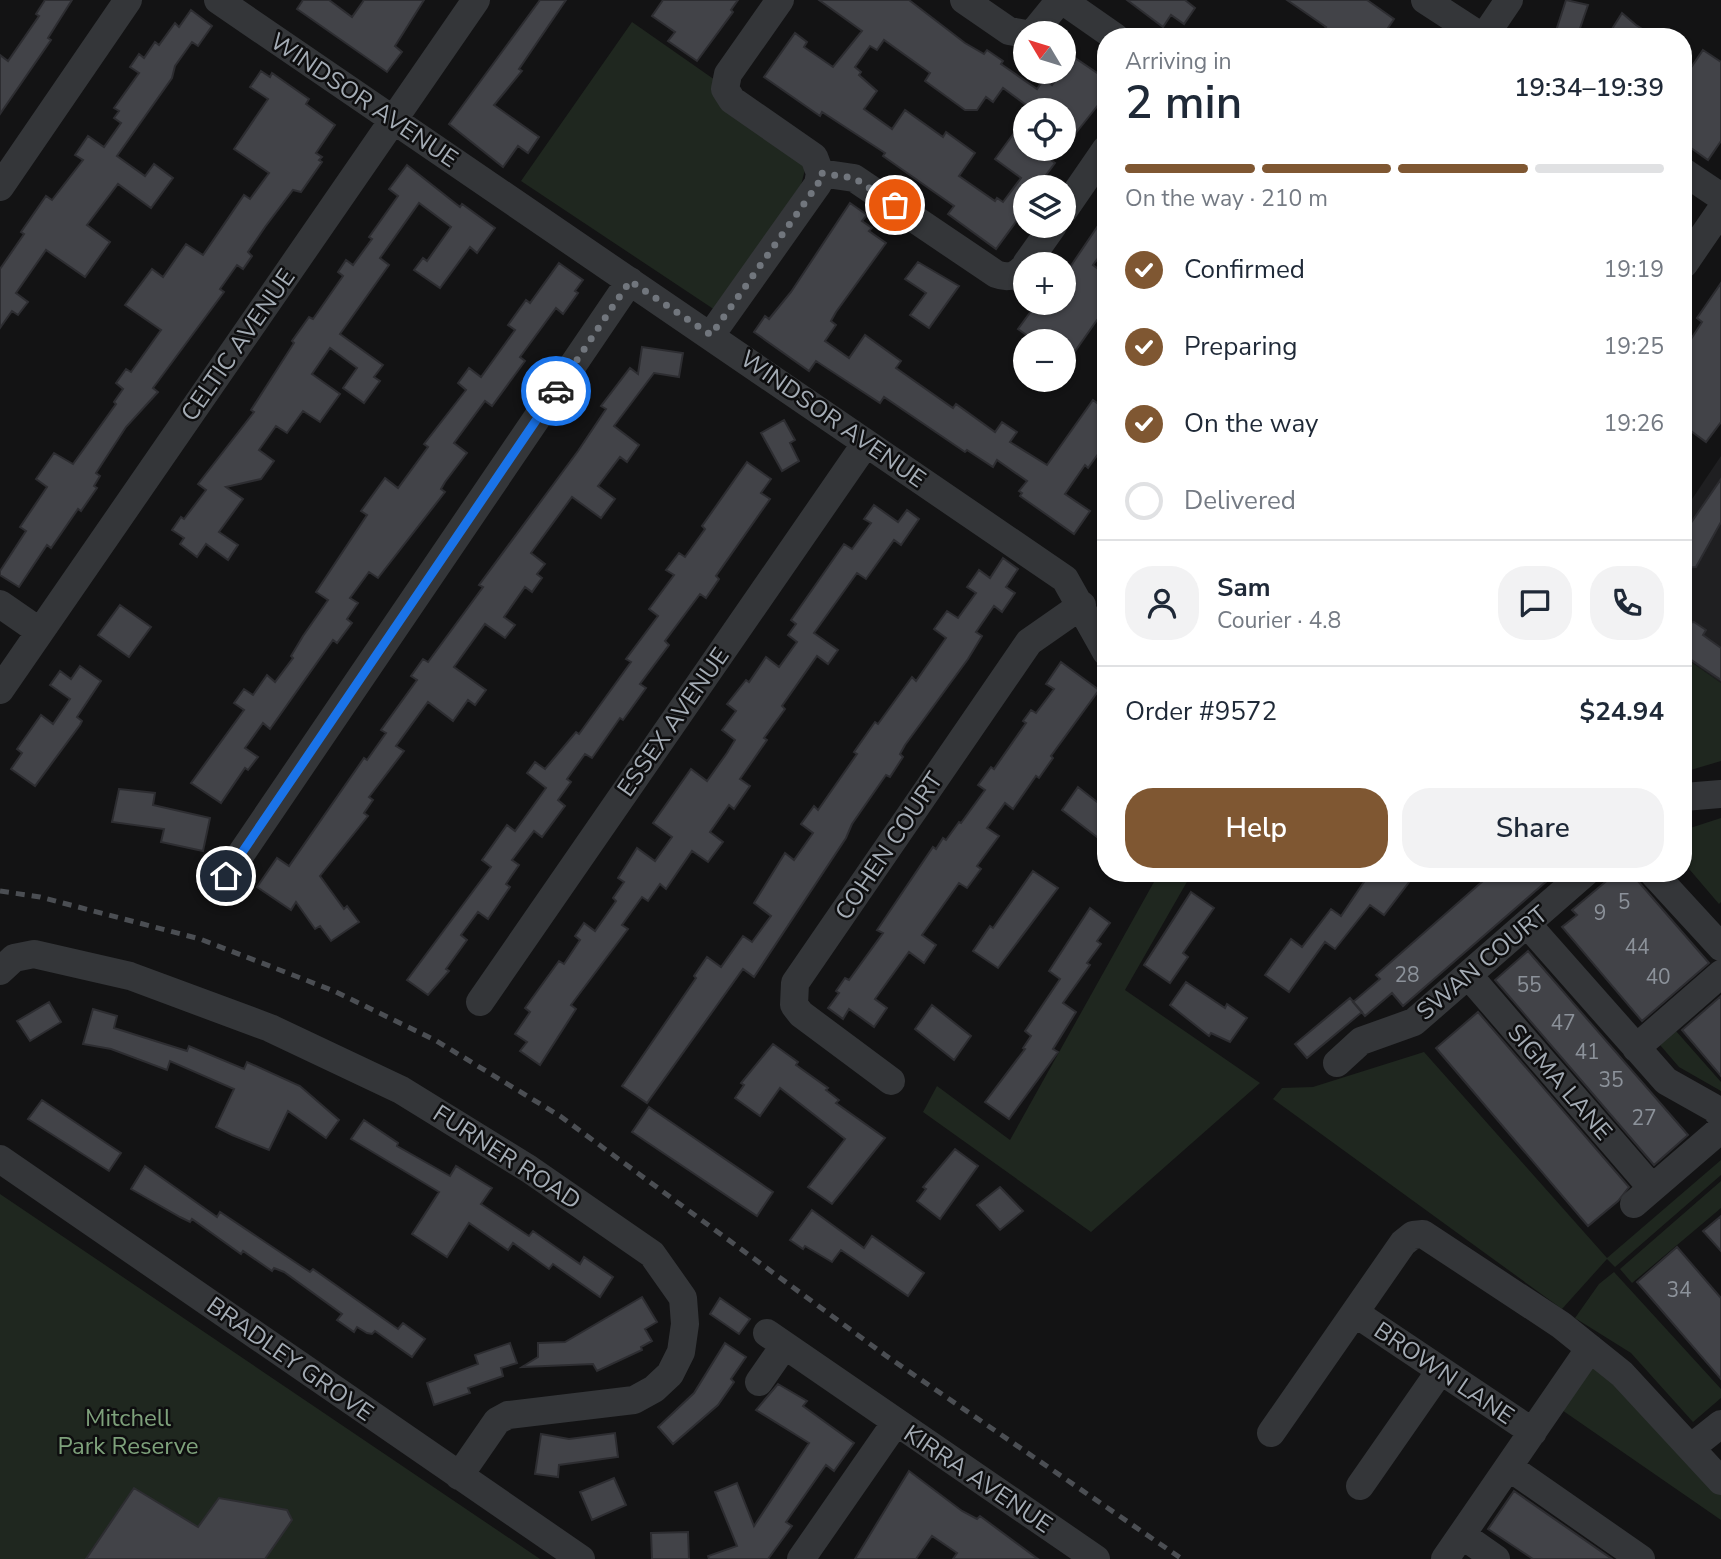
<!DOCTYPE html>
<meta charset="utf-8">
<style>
:root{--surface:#fff;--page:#f2f2f3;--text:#1f2937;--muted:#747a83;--line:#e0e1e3;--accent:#7f5732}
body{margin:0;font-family:"Nunito Sans",sans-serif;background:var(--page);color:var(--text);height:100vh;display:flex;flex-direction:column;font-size:26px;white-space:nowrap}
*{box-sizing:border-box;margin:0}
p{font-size:23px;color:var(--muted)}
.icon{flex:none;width:38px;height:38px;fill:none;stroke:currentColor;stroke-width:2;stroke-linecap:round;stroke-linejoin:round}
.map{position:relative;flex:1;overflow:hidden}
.panel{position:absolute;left:1097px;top:28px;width:595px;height:854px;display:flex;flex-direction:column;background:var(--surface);border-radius:28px;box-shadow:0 2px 5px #0004}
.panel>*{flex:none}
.needle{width:46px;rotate:308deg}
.fabs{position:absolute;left:1013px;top:21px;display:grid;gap:14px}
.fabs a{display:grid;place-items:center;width:63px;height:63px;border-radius:50%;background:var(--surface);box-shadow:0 2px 5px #0004;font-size:35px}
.pin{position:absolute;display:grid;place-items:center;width:60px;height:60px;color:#fff;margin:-30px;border:4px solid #fff;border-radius:50%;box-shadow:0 2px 7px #0007}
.courier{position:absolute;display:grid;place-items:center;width:70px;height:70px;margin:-35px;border:5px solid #1a73e8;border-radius:50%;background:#fff;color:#222;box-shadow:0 2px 9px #0007}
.overview em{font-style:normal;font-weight:600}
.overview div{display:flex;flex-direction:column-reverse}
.overview{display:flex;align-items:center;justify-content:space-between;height:119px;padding:0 28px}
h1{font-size:46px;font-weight:600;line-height:52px}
.bar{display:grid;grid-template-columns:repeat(4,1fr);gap:10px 7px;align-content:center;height:84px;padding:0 28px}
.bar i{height:9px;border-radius:5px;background:var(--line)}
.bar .active{background:var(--accent)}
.bar p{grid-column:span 4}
.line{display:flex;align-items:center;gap:18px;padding:0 28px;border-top:2px solid var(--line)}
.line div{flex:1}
.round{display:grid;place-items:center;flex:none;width:74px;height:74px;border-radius:28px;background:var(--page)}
ol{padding:0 28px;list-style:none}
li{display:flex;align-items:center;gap:21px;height:77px}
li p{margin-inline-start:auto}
li .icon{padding:7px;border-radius:50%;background:var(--accent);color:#fff;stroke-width:4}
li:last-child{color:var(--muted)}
li i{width:38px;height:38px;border:4px solid var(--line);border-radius:50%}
.action{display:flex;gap:14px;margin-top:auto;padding:14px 28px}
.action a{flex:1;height:80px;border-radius:28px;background:var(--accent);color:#fff;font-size:28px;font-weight:600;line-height:80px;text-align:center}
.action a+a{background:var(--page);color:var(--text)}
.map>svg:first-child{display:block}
.built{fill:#1f1f21}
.green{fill:#1f271f}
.building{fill:#424348;stroke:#2d2d31;stroke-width:2}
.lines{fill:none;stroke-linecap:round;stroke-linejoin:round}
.minor{stroke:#343639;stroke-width:28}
.rail{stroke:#4b4e53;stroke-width:5;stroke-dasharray:9 7;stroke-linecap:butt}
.done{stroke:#71767d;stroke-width:7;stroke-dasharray:0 12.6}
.route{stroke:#1a73e8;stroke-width:9}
.labels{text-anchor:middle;stroke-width:5;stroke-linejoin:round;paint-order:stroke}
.number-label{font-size:21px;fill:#8c929a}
.street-label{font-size:24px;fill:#a4acb5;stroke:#0e0e0f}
.park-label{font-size:24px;fill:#7ea17b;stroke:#0e0e0f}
</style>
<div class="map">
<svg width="1721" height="1559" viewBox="0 0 1721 1559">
<rect width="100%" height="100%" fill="#131314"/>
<path class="built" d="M1721,456V683L1684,657V511Z"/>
<path class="green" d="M632,22L715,80L798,155L805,170L801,185L715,310L521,181Z
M1684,657L1721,683V761L1684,772Z
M1721,818V902L1719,904L1684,863V830Z
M1159,873H1192L1125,990L1260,1083L1091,1232L923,1112L937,1086L1010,1140Z
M1676,1031L1721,1082V1091L1679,1067L1660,1045Z
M1424,1052L1607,1258L1721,1160V1175L1615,1267L1607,1259L1562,1309L1273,1099L1282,1088L1313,1087Z
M1721,1181V1208L1632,1283L1620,1269Z
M0,1194L540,1559H0Z
M1614,1272L1721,1389V1398L1693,1422L1631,1353L1575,1318L1599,1284Z
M1605,1364L1721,1494V1520L1559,1408L1585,1370Z"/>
<path class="building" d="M45,0H72L48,38L51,40L0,114V55L8,61L39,16L36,14Z
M303,0H329L352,17L364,0H424L395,46L402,52L387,72L297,9Z
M540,0H566L519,69L522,71L494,105L539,137L528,153L518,146L503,167L449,124Z
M663,0H738L731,10L733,12L697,61L668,41L675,32L652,16Z
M819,0H909L965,43L984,54L987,50L1003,61L1001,64L1037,89L1044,79L1052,85L1072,56L1106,79V95L1064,148V110H1022L1026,105L1003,88L993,102L986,97L977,110H965L925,81L930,73L884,40L877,50L870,46L855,67L861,72L859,75L877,91L864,109L892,129L905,110L943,137L946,132L975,153L959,176L995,201L997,198L1003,202L1021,178L995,159L1014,133L1026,141V149H1036L1055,163L1037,187H1026V208L996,249L948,214L954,206L883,156L885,153L822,112L820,116L764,77L795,33L807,42L804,47L833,67L862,31Z
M1127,0H1185L1195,8L1184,24L1171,15L1163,27Z
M1287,0H1367L1394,19L1382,37H1319L1326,27Z
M1566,0L1588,5L1577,37H1554Z
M191,10L212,26L198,46L192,42L175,66L172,78L117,156L145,176L154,164L173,178L151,208L118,184L87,225L110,242L85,277L46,250L16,293L28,302L18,315L12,311L0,328V269L24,234L21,232L46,196L52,200L83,160L75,155L88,136L104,147L121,123L114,118L119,111L114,108L139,73L130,67L139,54L144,58L155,42L159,45L175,23L179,27Z
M1622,13L1636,25L1655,37H1607Z
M1703,50L1721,62V141L1708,160L1684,143V78Z
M261,71L270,77L272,73L309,99L306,104L335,125L316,153L322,157L319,160L322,162L301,192L293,190L265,227L248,252L252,256L243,269L237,265L220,289L224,292L153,388L158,392L126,427L96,473L100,476L94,486L97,488L81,511L78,509L51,548L47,545L19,587L0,575V571L26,531L20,527L47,487L36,479L54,453L73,464L116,404L114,402L123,389L116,383L126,369L131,372L161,330L125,305L152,269L163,277L186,244L203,255L244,195L250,199L269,173L234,149L268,99L250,87Z
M407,165L460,207L462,204L495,228L477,253L470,247L440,288L414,270L423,258L427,261L451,227L419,203L380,258L389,265L340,334L383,365L374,377L380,381L364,403L343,388L357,368L330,348L312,374L340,394L320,422L303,411L287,433L276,426L259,450L274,461L261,479L226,487L243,499L219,532L238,545L228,560L206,544L197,557L180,544L184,538L172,530L181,517L184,519L206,490L198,484L254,412L251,410L294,343L292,341L309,317L313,319L343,276L338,272L346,260L353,265L372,239L369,237L398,196L389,189Z
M850,203L867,215L862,221L872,228L869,231L886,243L836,312L831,321L836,325L825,341L849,358L865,335L901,361L896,368L953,408L956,404L995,432L1002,422L1017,432L1010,442L1047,465L1093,400L1106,410V443L1088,468L1085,465L1065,494L1090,511L1074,534L1020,496L1022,493L1019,491L1027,481L997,460L993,467L967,450L965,452L884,397L880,403L816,361L809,371L754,332L765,316L769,319L791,292Z
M1106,214V247L1093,265L1106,275V315L1101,322L1097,320L1064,367V341H1035L1018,329L1037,303H1064V276Z
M918,262L959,286L929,328L910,315L926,293L905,279Z
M559,263L583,280L575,291L578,293L563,314L556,308L520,357L525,361L492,406L485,401L454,443L467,453L445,482L441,489L445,492L378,578L369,572L350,598L358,603L347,619L352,623L337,643L333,640L270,729L263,723L245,748L258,757L248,770L245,768L221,803L191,783L244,710L234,703L244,689L253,695L267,675L275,682L293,658L291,656L303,636L328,600L316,592L367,515L361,511L385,478L398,488L428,447L424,444L466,390L458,383L469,368L481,377L515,330L508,325L526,300L530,303Z
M1721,283V422L1706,442L1684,426V350L1702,322L1697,318Z
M642,347L683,353L679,377L654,373L614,426L639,445L627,462L620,457L598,486L615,499L601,518L572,497L531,553L545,564L537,574L542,578L532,592L525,587L504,617L515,625L505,638L485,624L454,667L486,690L475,705L468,700L453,721L428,702L396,746L404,751L369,797L373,800L364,813L368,816L320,876L344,909L347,906L359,922L331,941L320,926L315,929L296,902L291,910L257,887L277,858L289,866L364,758L367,760L386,733L381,730L417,680L411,676L423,659L428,662L483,587L479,585L578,451L606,409L601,406L630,368L638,374Z
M784,420L795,440L790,443L799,461L782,471L761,433Z
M747,462L771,479L761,493L770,499L716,576L719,579L706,598L700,594L665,641L669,645L640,684L646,688L623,720L620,718L592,758L585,754L567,779L571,782L558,800L565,806L542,837L534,831L512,860L519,865L506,884L510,887L488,919L478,912L461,935L467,940L446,969L449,971L428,995L407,980L491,867L482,860L507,825L515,831L546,788L527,773L535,762L545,769L576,732L579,734L631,662L626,659L658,616L649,609L674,575L666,570L679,553L685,557L705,529L702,526Z
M1721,479V522L1696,567L1684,568V533Z
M874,505L898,522L907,510L919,519L901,545L894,540L866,579L857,573L814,633L838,650L828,664L817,656L782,706L785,709L764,738L767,740L740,779L750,786L734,809L729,805L710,832L723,842L708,862L692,851L666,889L660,884L648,901L642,897L622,925L628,929L571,1005L576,1009L540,1065L520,1051L527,1042L515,1034L530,1012L525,1008L559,961L564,964L580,940L575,936L584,923L595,931L616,901L613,898L624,882L618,878L637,848L655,861L672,837L653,823L691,769L707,781L727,753L735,740L722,730L736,711L727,704L746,680L749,682L766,657L779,667L797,642L788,635L796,624L791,620L844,544L852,549L871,523L864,519Z
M1003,558L1018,569L1006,587L1015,593L1002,612L994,606L976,632L982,636L968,659L905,745L900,754L903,757L890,777L886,775L852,824L846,838L754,977L743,969L647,1103L622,1086L696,978L694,976L707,957L721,967L743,936L752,942L771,916L754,903L785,853L794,860L813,833L801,824L814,806L818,810L857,754L854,752L875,722L878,724L912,677L916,681L946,638L934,629L947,611L958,618L976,593L967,587L979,570L990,578Z
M120,605L151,627L129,657L98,635Z
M1694,622L1706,630L1703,635L1721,648V680L1684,655V624Z
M1061,662L1099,690L1051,756L1053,758L1039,778L1036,776L1013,809L1005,803L987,828L999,836L977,866L981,869L967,888L959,883L922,935L936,945L924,963L909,952L875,999L887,1008L874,1027L849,1009L843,1019L828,1008L839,993L836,991L845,978L849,980L883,933L877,930L933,847L936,849L943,838L946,840L959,822L961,823L985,790L978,785L991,767L994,769L1026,723L1023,721L1031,710L1036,713L1054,689L1046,684Z
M80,666L101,681L77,717L82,721L80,725L35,786L11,769L22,753L17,749L41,715L53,724L70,699L50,685L60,671L71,679Z
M1078,787L1106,809V844L1062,810Z
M119,789L155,793L153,805L210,818L203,851L161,842L164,829L112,822Z
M1033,871L1058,888L998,968L973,951L990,926L993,928Z
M1370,873H1416L1384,915L1370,905L1335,949L1325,942L1289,992L1265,975L1291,939L1302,947L1331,909L1341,916Z
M1492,873H1556L1403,1006L1392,993L1365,1016L1353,1002L1380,979L1376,975Z
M1616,873H1631L1709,963L1642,1021L1562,927L1577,915L1572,910Z
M1191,892L1214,908L1183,953L1188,957L1170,983L1144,965Z
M1090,908L1110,923L1097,941L1101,944L1087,963L1090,965L1063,1003L1076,1012L1053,1049L1058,1052L1009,1119L985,1102L1025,1049L1023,1048L1031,1036L1025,1031L1060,979L1049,971Z
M1528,951L1688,1135L1654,1165L1495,980Z
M1186,982L1225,1008L1227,1004L1247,1018L1230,1042L1211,1033L1209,1036L1170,1005Z
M1721,996V1076L1682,1030Z
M1350,998L1362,1012L1307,1058L1295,1044Z
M49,1002L61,1022L30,1041L17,1021Z
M932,1005L971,1036L954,1060L915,1029Z
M93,1009L117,1016L114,1028L187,1051L189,1046L244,1069L247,1062L300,1086L339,1120L326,1138L288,1111L269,1150L232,1135L216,1127L234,1089L170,1061L167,1070L111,1049L83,1044Z
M1478,1012L1629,1187L1618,1201L1588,1226L1436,1048Z
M773,1044L798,1062L796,1065L828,1088L826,1090L839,1100L836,1103L885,1138L832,1204L808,1187L845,1139L780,1088L760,1116L735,1098L744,1085L741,1083Z
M42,1100L121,1153L109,1171L28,1119Z
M649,1107L773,1192L757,1216L632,1132Z
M364,1120L398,1143L397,1146L450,1176L456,1166L469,1174L492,1188L481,1204L529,1236L533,1231L580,1264L584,1257L613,1277L600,1297L553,1264L549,1269L513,1243L508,1250L469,1223L447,1257L412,1234L439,1192L351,1139Z
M955,1149L978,1166L940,1219L917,1201L926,1189L923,1187Z
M145,1166L217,1217L220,1212L310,1272L313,1269L398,1329L403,1323L425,1339L412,1357L375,1331L372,1334L367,1333L357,1327L354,1332L337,1320L342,1314L284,1272L274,1268L272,1271L243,1251L241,1254L192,1219L190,1222L180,1217L131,1189Z
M1000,1187L1023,1211L1000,1230L977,1205Z
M812,1210L864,1248L872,1236L924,1273L908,1296L841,1250L832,1262L805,1246L803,1249L790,1240Z
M1721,1216V1251L1703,1231Z
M1677,1247L1721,1298V1379L1637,1282Z
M642,1297L657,1322L645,1329L652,1341L641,1347L642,1350L597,1371L593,1364L522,1367L538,1357V1343L565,1342Z
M720,1298L750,1319L739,1334L710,1314Z
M510,1343L517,1363L501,1368L503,1376L468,1388L470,1393L434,1405L427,1383L478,1364L475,1355Z
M725,1343L746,1357L731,1379L734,1382L718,1405L673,1444L658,1427L694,1393Z
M778,1384L807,1401L803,1406L854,1443L834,1471L826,1465L786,1522L792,1526L768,1559H709L708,1556L737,1546L715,1492L737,1483L754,1526L809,1443L756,1410Z
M615,1433L618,1457L559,1465L558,1477L535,1474L541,1434L569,1439Z
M909,1471L962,1511L977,1519L980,1516L1038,1559H953L957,1553L932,1536L916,1559H855Z
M614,1478L626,1505L592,1520L580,1492Z
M134,1488L198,1527L219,1498L287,1510L292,1520L265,1559H86Z
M1514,1491L1612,1559H1533L1488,1529Z
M688,1532L689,1559H652L651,1533Z"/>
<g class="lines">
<path class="minor" d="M218,0L1065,579L1106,652
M964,0L1009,31L1026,34
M1062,0L1115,37
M1425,0L1482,37
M1033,33L1060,0
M1484,37L1509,0
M1684,172L1721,197
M820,173L854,178L996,274C1009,279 1017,276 1026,265
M0,187L128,0
M1064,210L1106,149
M1026,264L1053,226
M1684,264L1721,210
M711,335L818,184L820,173L814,157L732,100L725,89L728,74L780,0
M0,604L39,631
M0,690L476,0
M1684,797L1721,794
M1653,873L1721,947
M226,876L630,281
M1528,925L1666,1081L1714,1108L1721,1116
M0,971L14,958L34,954L130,976L270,1028L401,1090L529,1169L652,1254L683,1298L685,1324L681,1352L670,1374L654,1389L634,1400L508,1415L497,1421L459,1476
M1469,976L1652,1188
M480,1002L866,443
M1636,1048L1721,974
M1337,1063L1361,1041L1414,1022L1585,873
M891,1081L801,1014L794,1005L795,983L1029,642L1082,605
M0,1159L581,1559
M1634,1204L1721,1129
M1355,1313L1533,1432
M767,1333L1096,1559
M759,1382L784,1346
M1271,1433L1403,1243L1413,1235L1423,1234L1561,1325L1622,1374L1721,1481
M1692,1447L1721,1424
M1509,1467L1641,1559
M1360,1486L1440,1371
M1462,1535L1496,1559
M801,1559L896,1422
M1445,1559L1590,1348"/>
<path class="rail" d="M0,891L40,897L200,939L334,991L435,1040L560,1116L885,1355L1182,1559"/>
</g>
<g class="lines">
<path class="done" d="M556,391L630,281L711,335L818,184L820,173L854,178L895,205"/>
<path class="route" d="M226,876L556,391"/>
</g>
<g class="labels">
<g class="number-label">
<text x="1624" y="909">5</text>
<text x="1600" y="920">9</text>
<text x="1637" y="954">44</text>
<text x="1407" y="982">28</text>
<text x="1658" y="984">40</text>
<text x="1529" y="992">55</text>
<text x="1563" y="1030">47</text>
<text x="1587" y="1059">41</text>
<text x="1611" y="1087">35</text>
<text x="1644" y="1125">27</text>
<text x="1679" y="1297">34</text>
</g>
<g class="street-label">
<text transform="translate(364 100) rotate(34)" y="8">WINDSOR AVENUE</text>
<text transform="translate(238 345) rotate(-55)" y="8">CELTIC AVENUE</text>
<text transform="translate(833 419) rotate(35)" y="8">WINDSOR AVENUE</text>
<text transform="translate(673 722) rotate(-55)" y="8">ESSEX AVENUE</text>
<text transform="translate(889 846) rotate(-56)" y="8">COHEN COURT</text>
<text transform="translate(1482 963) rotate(-40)" y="8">SWAN COURT</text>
<text transform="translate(1560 1082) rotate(49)" y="8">SIGMA LANE</text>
<text transform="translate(507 1157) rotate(33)" y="8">FURNER ROAD</text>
<text transform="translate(290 1359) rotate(35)" y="8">BRADLEY GROVE</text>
<text transform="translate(1444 1373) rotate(34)" y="8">BROWN LANE</text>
<text transform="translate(978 1479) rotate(34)" y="8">KIRRA AVENUE</text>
</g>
<g class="park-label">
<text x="128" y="1426">Mitchell<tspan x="128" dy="28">Park Reserve</tspan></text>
</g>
</g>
</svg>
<div class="fabs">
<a><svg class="needle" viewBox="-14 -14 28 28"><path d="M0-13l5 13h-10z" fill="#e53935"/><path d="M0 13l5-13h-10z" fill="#747a83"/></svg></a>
<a><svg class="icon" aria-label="locate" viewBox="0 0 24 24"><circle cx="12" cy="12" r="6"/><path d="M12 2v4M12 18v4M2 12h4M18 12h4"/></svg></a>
<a><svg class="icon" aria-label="layers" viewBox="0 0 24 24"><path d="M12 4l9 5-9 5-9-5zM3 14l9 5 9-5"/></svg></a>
<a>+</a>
<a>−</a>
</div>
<div class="pin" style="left:895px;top:205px;background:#ea580c"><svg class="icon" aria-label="bag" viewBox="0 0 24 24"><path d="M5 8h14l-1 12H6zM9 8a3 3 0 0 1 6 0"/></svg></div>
<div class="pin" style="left:226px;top:876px;background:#1f2937"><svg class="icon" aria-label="home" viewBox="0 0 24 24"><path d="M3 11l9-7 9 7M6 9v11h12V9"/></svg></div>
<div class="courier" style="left:556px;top:391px"><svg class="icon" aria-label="car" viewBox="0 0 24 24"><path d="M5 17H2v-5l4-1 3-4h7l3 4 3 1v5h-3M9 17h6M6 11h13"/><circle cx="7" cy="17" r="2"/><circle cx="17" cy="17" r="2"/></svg></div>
<section class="panel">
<div class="overview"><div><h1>2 min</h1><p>Arriving in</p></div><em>19:34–19:39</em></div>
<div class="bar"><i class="active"></i><i class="active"></i><i class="active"></i><i></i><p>On the way · 210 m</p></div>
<ol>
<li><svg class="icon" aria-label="check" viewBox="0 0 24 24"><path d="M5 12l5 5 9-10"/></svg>Confirmed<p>19:19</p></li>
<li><svg class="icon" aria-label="check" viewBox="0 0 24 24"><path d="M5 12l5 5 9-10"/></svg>Preparing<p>19:25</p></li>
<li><svg class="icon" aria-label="check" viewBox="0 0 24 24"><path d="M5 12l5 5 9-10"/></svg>On the way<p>19:26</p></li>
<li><i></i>Delivered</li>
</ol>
<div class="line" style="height:126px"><a class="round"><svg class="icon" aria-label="person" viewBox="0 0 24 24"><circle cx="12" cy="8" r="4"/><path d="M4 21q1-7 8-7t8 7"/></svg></a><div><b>Sam</b><p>Courier · 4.8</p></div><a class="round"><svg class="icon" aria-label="chat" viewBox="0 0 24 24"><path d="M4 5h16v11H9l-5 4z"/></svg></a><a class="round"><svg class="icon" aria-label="phone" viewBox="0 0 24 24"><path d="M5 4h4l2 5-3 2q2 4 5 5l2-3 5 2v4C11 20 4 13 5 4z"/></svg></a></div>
<div class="line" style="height:91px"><div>Order #9572</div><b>$24.94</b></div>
<div class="action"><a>Help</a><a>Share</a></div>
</section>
</div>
